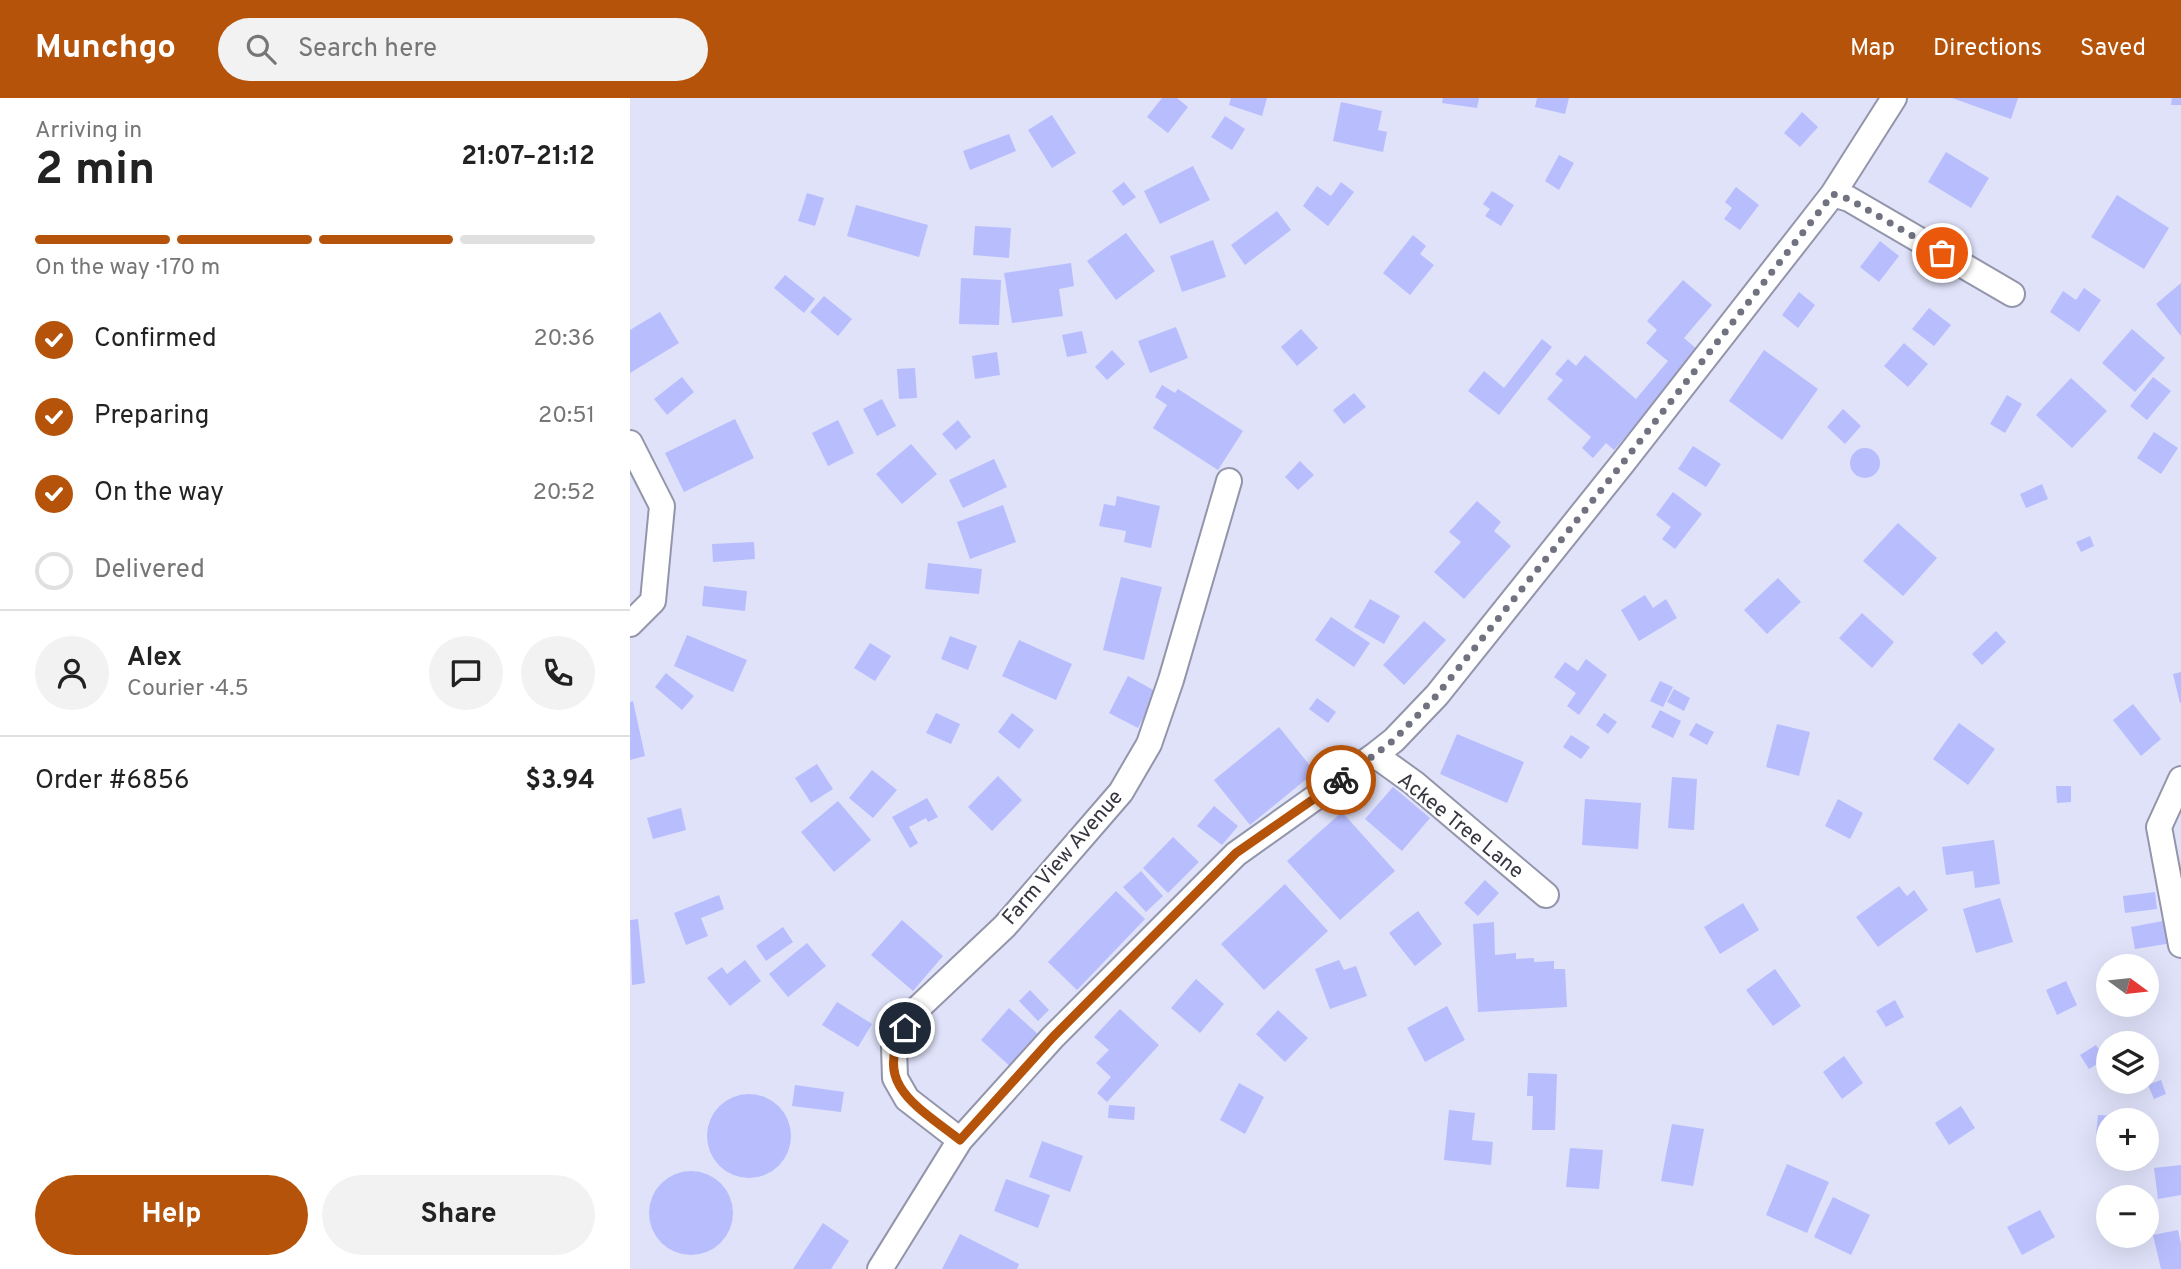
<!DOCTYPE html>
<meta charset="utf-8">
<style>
:root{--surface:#fff;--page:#f2f2f2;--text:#222;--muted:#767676;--line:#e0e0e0;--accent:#b45309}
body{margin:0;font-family:Overpass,sans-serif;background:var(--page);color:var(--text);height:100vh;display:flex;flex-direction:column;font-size:26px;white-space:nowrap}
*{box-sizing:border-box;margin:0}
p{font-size:23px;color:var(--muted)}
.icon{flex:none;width:38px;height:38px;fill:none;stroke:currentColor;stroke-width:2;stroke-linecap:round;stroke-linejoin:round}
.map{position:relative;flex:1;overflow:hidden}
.sheet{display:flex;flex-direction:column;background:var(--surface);width:630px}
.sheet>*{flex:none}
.needle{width:46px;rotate:105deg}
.buttons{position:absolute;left:1466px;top:856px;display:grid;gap:14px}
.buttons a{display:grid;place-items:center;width:63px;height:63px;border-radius:50%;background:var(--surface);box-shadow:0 7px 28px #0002;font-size:35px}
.pin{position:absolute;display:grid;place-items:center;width:60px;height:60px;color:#fff;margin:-30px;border:4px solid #fff;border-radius:50%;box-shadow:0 2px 7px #0007}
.courier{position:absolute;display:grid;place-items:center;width:70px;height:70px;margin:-35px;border:5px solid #b45309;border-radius:50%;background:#fff;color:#222;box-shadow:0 2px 9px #0007}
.summary em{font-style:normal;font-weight:700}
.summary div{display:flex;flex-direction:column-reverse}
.summary{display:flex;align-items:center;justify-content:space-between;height:119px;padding:0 35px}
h1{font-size:46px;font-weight:700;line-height:52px}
.bar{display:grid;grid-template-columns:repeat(4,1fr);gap:10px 7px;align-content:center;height:84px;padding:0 35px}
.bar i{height:9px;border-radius:5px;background:var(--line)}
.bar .current{background:var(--accent)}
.bar p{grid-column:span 4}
.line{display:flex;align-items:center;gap:18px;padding:0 35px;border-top:2px solid var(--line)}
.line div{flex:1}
.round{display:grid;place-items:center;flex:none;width:74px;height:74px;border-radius:37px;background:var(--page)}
ol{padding:0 35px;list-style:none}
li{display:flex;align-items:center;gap:21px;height:77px}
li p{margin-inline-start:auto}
li .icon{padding:7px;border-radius:50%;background:var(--accent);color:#fff;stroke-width:4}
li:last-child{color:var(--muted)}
li i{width:38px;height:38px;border:4px solid var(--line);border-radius:50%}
.primary-button{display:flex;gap:14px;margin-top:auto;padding:14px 35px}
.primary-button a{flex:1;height:80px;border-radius:42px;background:var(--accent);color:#fff;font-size:28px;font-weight:700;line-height:80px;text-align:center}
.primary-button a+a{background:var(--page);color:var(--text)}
header{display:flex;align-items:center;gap:42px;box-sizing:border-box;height:98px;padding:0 35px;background:var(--accent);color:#fff}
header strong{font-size:33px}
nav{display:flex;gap:38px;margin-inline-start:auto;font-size:24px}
.search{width:490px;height:63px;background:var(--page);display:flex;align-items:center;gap:18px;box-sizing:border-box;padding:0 24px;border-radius:38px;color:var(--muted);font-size:26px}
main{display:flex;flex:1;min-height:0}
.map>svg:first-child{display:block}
.building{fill:#b8bdfe}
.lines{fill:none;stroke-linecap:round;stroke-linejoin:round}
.minor-casing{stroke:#9395aa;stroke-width:28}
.minor{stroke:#fff;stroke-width:24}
.done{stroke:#707280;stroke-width:7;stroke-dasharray:0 12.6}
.route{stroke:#b45309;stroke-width:9}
.labels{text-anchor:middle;stroke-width:5;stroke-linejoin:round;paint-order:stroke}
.street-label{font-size:21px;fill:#35363f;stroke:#fff}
</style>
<header>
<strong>Munchgo</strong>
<div class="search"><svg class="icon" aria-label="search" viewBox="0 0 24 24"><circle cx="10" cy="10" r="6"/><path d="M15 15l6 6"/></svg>Search here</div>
<nav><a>Map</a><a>Directions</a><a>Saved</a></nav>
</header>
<main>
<section class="sheet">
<div class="summary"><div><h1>2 min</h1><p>Arriving in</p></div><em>21:07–21:12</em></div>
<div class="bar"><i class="current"></i><i class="current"></i><i class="current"></i><i></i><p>On the way · 170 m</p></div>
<ol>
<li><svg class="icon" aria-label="check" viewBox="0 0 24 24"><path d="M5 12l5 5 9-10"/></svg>Confirmed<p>20:36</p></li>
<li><svg class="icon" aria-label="check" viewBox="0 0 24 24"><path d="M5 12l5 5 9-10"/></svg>Preparing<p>20:51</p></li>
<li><svg class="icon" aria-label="check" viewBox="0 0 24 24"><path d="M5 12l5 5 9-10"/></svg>On the way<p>20:52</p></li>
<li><i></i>Delivered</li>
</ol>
<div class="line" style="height:126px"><a class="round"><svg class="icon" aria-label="person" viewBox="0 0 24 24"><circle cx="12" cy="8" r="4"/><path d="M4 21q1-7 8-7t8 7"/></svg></a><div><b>Alex</b><p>Courier · 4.5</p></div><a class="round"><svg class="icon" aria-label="chat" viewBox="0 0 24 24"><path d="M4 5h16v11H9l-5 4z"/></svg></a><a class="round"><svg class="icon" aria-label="phone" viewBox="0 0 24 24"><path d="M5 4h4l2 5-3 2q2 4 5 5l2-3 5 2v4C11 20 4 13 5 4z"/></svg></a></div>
<div class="line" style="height:91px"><div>Order #6856</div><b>$3.94</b></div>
<div class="primary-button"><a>Help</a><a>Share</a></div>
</section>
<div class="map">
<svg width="1551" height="1171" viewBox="0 0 1551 1171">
<rect width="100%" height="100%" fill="#dfe2f9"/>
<path class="building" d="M532,0H547L558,9L538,35L517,19Z
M601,0H637L632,18L599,7Z
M813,0H849L847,10L812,5Z
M907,0H939L935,16L905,9Z
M1322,0H1388L1381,21Z
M1542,0H1551V7H1541Z
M711,4L752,13L748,32L757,34L753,54L703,43Z
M1172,14L1188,29L1170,49L1154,35Z
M422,17L446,55L422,70L398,32Z
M595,18L615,31L602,52L581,39Z
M379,36L386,53L340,72L333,53Z
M1316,54L1359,80L1341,110L1298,84Z
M929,57L944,65L929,92L915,83Z
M563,68L580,102L530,126L514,93Z
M494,84L506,99L493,108L482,93Z
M711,84L724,94L698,128L673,108L687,88L701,98Z
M1106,89L1129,107L1110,132L1094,121L1102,110L1095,104Z
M862,93L884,107L871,128L855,118L860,111L853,106Z
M177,95L194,100L185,128L168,123Z
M1487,97L1539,130L1514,171L1461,139Z
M226,107L298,127L289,159L217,138Z
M647,113L661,132L615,167L601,147Z
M345,128L381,130L379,160L343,157Z
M496,135L525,173L486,202L457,163Z
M783,137L796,148L790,156L804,167L780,197L753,175Z
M583,142L596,179L552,194L540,158Z
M1250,143L1269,158L1249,184L1230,169Z
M441,165L444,188L429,191L433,218L382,225L374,175Z
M155,177L185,201L174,215L144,190Z
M331,180L371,182L369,227L329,226Z
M1053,182L1082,207L1054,240L1069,253L984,352L976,345L963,360L952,350L961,339L917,301L933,282L925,276L938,261L946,268L955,257L1006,301L1038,263L1016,245L1027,232L1017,223Z
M1551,185V238L1526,206Z
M1454,190L1471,202L1449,234L1420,214L1433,193L1446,202Z
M1169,194L1185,207L1168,230L1152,217Z
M194,198L222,221L208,238L180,214Z
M1299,210L1321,227L1304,248L1282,231Z
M30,214L49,245L0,275V232Z
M546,229L558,260L520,275L508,243Z
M671,231L688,250L667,268L651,249Z
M1502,231L1535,260L1505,294L1472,265Z
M452,233L457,255L437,259L432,237Z
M912,241L922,249L869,317L838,293L854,273L874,290Z
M1274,245L1298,266L1278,289L1254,268Z
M482,252L495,266L477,282L465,269Z
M1134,252L1188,291L1152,342L1099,303Z
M367,254L370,277L345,281L342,258Z
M285,270L287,300L269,301L267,271Z
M52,279L64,294L37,317L24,301Z
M1523,279L1541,293L1517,322L1500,308Z
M1441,280L1477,313L1442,350L1406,317Z
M532,287L545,295L548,291L613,333L588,372L523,330L537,307L525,299Z
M724,295L736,309L714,326L703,312Z
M1377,297L1392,306L1375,335L1360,326Z
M252,301L266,328L247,338L233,311Z
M1213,311L1231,328L1215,346L1197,329Z
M105,321L124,360L54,394L35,355Z
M208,322L224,355L198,368L182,335Z
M328,322L341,339L326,352L312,336Z
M1524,334L1548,350L1531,376L1507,360Z
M281,346L307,376L272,406L246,376Z
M1063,348L1091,366L1076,389L1048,371Z
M1220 365a15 15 0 1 1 30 0a15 15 0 1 1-30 0Z
M364,361L377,389L333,410L319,382Z
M670,363L684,377L668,392L655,379Z
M1412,386L1418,401L1396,410L1390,396Z
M1043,394L1072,416L1045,451L1032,441L1041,429L1026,417Z
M487,398L530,408L521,450L494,444L496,433L469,428L474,406L485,408Z
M847,403L871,424L864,433L881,448L834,501L804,474L831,444L819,434Z
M373,407L386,444L340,461L327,424Z
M1268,425L1307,460L1273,498L1233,463Z
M1460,438L1464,448L1451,454L1446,444Z
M124,444L125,461L83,464L82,446Z
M298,465L352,471L349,496L295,491Z
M491,479L532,489L514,562L473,552Z
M1148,480L1171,504L1137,536L1114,512Z
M74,488L117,493L115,513L72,508Z
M1015,497L1023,510L1036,501L1047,520L1009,543L991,512Z
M740,501L770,518L754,546L724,529Z
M1232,515L1264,544L1242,570L1209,540Z
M701,519L740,545L724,569L685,542Z
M794,523L816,542L774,587L753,567Z
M1366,533L1376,544L1352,567L1342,556Z
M57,537L117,562L103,594L44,568Z
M320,538L347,548L338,572L311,561Z
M389,542L442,566L426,602L372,578Z
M240,545L261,558L245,583L224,570Z
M956,561L977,577L949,617L937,608L946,595L924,579L935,564L948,573Z
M1551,574V605H1550L1543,576Z
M36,575L64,598L52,612L25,589Z
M498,578L527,594L508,630L479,615Z
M1030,583L1043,589L1033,609L1020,603Z
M1044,591L1060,600L1054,613L1037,604Z
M687,600L706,614L698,625L679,611Z
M3,603L15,658L0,662V604Z
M1503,606L1531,641L1511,658L1483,622Z
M1030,612L1051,623L1043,640L1021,629Z
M306,615L330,626L321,646L296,635Z
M382,615L404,632L389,651L368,634Z
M974,615L987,624L978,636L966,627Z
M1066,625L1084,634L1077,647L1059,637Z
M1329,625L1365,651L1338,687L1303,661Z
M1147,626L1180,634L1169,678L1136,669Z
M649,629L685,674L620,727L584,682Z
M827,636L894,664L877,705L810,676Z
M941,637L960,649L951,661L933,649Z
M187,666L203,691L181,705L165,680Z
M242,672L267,692L243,720L219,700Z
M368,678L392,702L362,733L338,709Z
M1042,679L1067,681L1064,732L1038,730Z
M1426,688H1441V704L1427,705Z
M763,689L800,720L772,753L735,721Z
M297,700L308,719L298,724L296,720L279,729L288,745L280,750L262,719Z
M955,701L1011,705L1008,751L952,747Z
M1208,701L1233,715L1220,741L1195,728Z
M208,703L241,742L204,774L171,734Z
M584,708L608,728L592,747L567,728Z
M51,710L56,732L23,741L17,720Z
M712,714L765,773L710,822L657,763Z
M543,739L569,764L538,795L513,770Z
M1364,742L1370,786L1345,790L1343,773L1316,777L1312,749Z
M511,773L533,798L516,814L493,789Z
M855,782L869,795L848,818L834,805Z
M655,786L698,833L634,892L591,846Z
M1269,788L1277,798L1284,792L1298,812L1248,849L1226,819Z
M486,793L515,821L447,892L418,864Z
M1525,794L1527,811L1495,815L1493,798Z
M89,797L94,811L71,820L78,838L56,847L44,815Z
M1370,800L1383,844L1346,855L1333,811Z
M1113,805L1129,832L1090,856L1074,829Z
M788,813L812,846L785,868L759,835Z
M8,821L15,885L2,887L0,822Z
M272,822L313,858L283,893L241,857Z
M1538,822L1542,845L1505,851L1501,829Z
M864,824L865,857L886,855V861L904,860V864L924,863V871H935L937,909L848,914L843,826Z
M153,829L163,844L136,863L126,848Z
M177,845L196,868L158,899L139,876Z
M115,862L131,883L100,908L77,880L92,869L97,876Z
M709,862L714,872L726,868L737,898L700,911L685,871Z
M1145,871L1171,908L1143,928L1116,892Z
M566,881L594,906L570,935L541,910Z
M1436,883L1447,907L1427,917L1416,892Z
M400,892L419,912L408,923L389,903Z
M1265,902L1274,919L1256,929L1246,913Z
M207,904L242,926L228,949L192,927Z
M817,908L835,942L795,964L777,930Z
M379,910L410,938L382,970L351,942Z
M490,911L529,947L477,1004L467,995L481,979L466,965L479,952L464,939Z
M648,912L678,940L655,964L626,936Z
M1466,947L1475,961L1459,971L1450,957Z
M1214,958L1233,985L1212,1001L1193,974Z
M898,975L927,976L925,1032H902L903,998H897Z
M1531,982L1536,996L1524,1001L1518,987Z
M609,985L634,999L615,1036L590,1022Z
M165,987L214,994L211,1014L162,1008Z
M77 1038a42 42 0 1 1 84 0a42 42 0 1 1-84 0Z
M479,1007L505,1009L504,1022L478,1020Z
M1331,1008L1345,1030L1319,1047L1305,1025Z
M819,1012L845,1015L842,1042L863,1044L861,1067L814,1062Z
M1468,1017L1484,1018V1022H1479V1038L1466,1037Z
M1042,1026L1074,1031L1063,1088L1031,1083Z
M412,1043L453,1058L440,1094L399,1079Z
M940,1050L973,1052L969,1091L936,1089Z
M1157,1066L1199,1084L1177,1135L1136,1117Z
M1551,1067V1097L1528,1101L1524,1070Z
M19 1115a42 42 0 1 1 84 0a42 42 0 1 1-84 0Z
M376,1081L420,1097L408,1130L364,1113Z
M1203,1099L1240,1117L1221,1157L1184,1139Z
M1410,1112L1425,1139L1392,1157L1377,1129Z
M193,1125L219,1143L201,1171H163Z
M1548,1132L1551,1146V1171H1531L1523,1137Z
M330,1136L389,1166L387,1171H312Z"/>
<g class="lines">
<g class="minor-casing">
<path id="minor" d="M1203,96L1219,101L1382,196
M0,345L32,408L23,503L0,526
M745,657L784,685L916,797
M1551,681L1529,729L1551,847
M330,1042L277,1001L265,980L264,948L285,913L375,828L491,694L519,646L541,582L599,383
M250,1171L330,1042L423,939L606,756L745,657L764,642L807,597L992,366L1203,96L1264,0"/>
</g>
<use href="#minor" class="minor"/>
</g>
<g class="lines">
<path class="done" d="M711,682L764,642L807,597L992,366L1203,96L1219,101L1312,155"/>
<path class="route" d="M275,930C240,986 291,1011 330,1042L423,939L606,755L711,682"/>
</g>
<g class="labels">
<g class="street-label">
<text transform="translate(831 727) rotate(39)" y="7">Ackee Tree Lane</text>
<text transform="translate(432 759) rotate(-49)" y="7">Farm View Avenue</text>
</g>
</g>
</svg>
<div class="buttons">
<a><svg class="needle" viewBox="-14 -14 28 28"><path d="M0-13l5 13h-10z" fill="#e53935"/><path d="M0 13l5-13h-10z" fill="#767676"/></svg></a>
<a><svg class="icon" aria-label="layers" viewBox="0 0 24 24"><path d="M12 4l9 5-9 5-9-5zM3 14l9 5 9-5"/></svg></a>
<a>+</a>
<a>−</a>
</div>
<div class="pin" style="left:1312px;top:155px;background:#ea580c"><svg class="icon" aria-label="bag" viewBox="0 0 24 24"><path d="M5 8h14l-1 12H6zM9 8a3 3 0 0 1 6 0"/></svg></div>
<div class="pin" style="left:275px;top:930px;background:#1f2937"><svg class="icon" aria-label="home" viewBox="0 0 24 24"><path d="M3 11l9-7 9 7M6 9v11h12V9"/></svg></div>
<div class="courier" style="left:711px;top:682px"><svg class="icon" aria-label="bike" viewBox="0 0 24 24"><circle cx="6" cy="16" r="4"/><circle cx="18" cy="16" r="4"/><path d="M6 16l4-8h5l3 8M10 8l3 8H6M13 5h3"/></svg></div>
</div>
</main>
